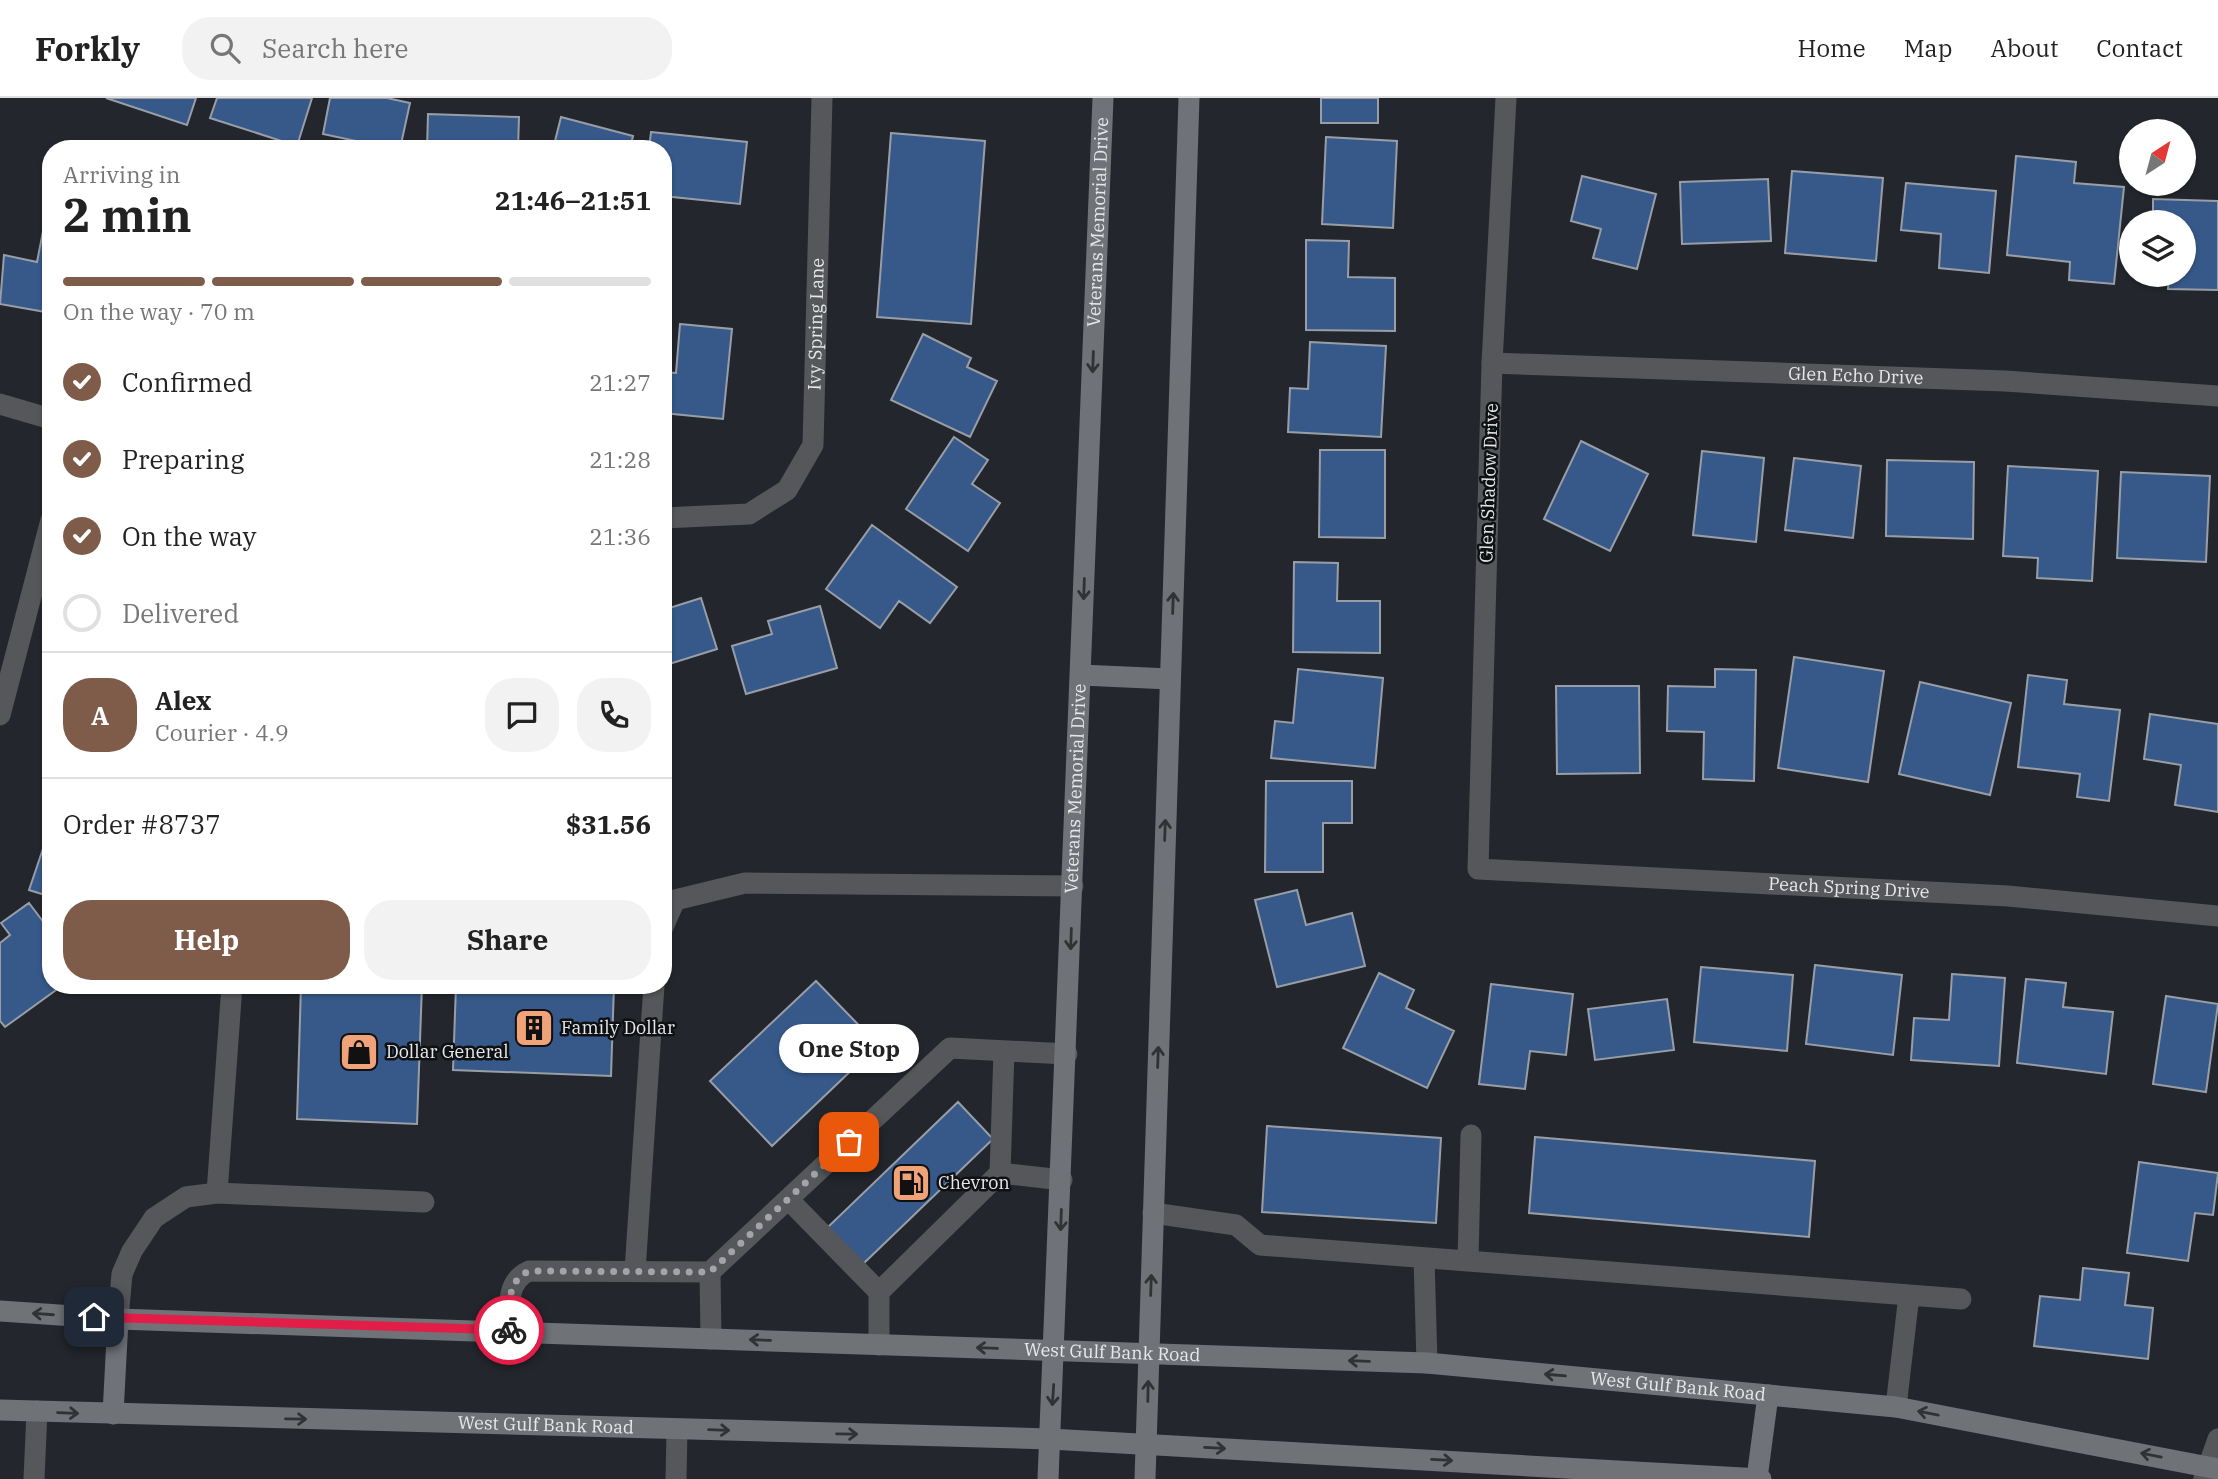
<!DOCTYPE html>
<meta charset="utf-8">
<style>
:root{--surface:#fff;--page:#f2f2f2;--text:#222;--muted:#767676;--line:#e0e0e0;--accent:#7f5c49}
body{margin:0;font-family:"IBM Plex Serif",serif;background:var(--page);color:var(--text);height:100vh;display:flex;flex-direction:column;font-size:26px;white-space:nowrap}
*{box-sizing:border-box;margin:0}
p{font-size:23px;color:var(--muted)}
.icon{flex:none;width:38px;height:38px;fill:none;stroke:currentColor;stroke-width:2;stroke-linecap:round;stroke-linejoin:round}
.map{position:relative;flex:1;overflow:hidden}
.panel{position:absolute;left:42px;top:42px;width:630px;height:854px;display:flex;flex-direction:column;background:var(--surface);border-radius:28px;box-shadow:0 2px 5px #0004}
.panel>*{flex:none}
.needle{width:46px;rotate:36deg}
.tools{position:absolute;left:2119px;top:21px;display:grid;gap:14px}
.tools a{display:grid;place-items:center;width:77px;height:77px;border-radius:50%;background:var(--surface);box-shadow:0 2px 5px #0004;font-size:35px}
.pin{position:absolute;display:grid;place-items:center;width:60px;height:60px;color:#fff;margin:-30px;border-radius:14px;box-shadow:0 4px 10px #0006}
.courier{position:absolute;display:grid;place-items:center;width:70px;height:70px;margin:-35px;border:5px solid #e11d48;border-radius:50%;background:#fff;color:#222;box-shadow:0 2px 9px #0007}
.bubble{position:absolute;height:49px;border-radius:24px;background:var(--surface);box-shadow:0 2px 5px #0004;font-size:23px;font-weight:800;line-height:49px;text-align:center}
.head em{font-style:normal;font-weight:800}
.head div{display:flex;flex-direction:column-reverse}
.head{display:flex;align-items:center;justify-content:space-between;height:119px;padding:0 21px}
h1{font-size:46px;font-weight:800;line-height:52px}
.bar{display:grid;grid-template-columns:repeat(4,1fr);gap:10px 7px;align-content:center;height:84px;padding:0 21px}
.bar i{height:9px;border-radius:5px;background:var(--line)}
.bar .active{background:var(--accent)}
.bar p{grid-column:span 4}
.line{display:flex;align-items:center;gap:18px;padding:0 21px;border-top:2px solid var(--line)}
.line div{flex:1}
.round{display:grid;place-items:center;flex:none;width:74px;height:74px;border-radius:28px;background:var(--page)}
ol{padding:0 21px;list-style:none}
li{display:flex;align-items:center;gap:21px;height:77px}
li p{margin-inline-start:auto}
li .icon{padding:7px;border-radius:50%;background:var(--accent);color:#fff;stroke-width:4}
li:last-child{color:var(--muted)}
li i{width:38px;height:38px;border:4px solid var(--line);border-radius:50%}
.button{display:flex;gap:14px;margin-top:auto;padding:14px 21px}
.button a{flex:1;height:80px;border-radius:28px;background:var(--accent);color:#fff;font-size:28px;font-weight:800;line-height:80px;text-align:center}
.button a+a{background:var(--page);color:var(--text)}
header{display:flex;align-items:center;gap:42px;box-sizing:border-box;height:98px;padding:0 35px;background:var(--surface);border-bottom:2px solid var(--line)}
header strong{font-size:33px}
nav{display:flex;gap:38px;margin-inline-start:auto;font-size:24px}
.search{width:490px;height:63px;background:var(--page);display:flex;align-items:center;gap:18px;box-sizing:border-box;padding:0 24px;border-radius:28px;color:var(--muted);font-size:26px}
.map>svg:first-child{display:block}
.building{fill:#37598a;stroke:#999ea6;stroke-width:2}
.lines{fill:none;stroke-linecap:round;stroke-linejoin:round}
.service{stroke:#55575a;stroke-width:21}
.minor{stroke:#55575a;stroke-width:21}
.secondary{stroke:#6f7277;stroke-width:21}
.oneway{stroke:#303235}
.done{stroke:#a2a4a9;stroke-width:7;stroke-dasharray:0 12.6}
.route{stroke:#e11d48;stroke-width:9}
.labels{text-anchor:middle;stroke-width:5;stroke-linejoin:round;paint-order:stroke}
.street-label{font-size:18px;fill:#e6e8ec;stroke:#0e1012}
.poi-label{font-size:18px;fill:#e6e8ec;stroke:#0e1012;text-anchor:start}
</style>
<header>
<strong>Forkly</strong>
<div class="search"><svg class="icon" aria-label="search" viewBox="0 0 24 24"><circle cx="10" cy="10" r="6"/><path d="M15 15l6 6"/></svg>Search here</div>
<nav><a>Home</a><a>Map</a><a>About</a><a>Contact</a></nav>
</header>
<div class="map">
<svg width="2218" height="1381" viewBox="0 0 2218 1381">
<rect width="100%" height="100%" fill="#23272d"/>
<path class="building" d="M106,0H196L187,27Z
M217,0H312L297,48L210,20Z
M330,0H387L410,5L400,51H354L356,43L323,36Z
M1321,0H1378V25H1321Z
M428,16L519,19L518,51H427Z
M561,19L633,38L630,51H553Z
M651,34L747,44L740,106L663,98V51H649Z
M891,35L985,43L971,226L877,219Z
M1326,39L1397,43L1393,130L1322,126Z
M2016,58L2076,64L2074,85L2124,89L2114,186L2069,182L2070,164L2007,157Z
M1792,73L1883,80L1876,163L1785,155Z
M1582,78L1656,96L1637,171L1593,160L1601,131L1571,123Z
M1768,81L1771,143L1682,146L1680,84Z
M1906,85L1996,93L1989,175L1939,170L1941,136L1901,132Z
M2153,101L2218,103V192L2168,191L2169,177H2184V124H2153Z
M45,123L51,125V215L0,206L4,157L37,164Z
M1306,142L1349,143L1348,179L1395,180V233L1306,232Z
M680,226L732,231L723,321L663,315V274L676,275Z
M923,236L971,260L967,269L997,283L970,339L891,302Z
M1310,244L1386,248L1381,339L1288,334L1290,290L1308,291Z
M954,339L988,362L972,386L1000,405L968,453L906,411Z
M1581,343L1648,376L1610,453L1544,421Z
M1320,352H1385V440L1319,439Z
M1702,353L1764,360L1756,444L1693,437Z
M1794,360L1861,368L1853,440L1785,432Z
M1887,362L1974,364L1973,441L1886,438Z
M2008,368L2098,373L2092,483L2037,480L2038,460L2003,458Z
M2121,374L2210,378L2206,464L2117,460Z
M872,427L957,489L930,525L899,503L880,530L826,491Z
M1294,464L1338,465L1337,503H1380V555L1293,554Z
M701,500L717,551L663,568V512Z
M820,508L837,570L746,596L732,548L772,536L768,523Z
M1794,559L1884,573L1868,684L1778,670Z
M1298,571L1383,580L1375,670L1271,660L1275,623L1293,625Z
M1715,571L1756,572L1754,683L1703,681L1704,634L1667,633L1668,588L1715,589Z
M2028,577L2067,582L2064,606L2120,612L2109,703L2077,699L2080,676L2018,669Z
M1920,584L2011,605L1990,697L1899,676Z
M1556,588H1639L1640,675L1557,676Z
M2150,616L2218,626V714L2175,707L2181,667L2144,661Z
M1266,683H1352V725H1323V774H1265Z
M51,727V799L29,792Z
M1297,792L1306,827L1352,815L1365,868L1277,889L1255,802Z
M29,805L51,834V887H63L5,929L0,923V845L10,837L1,825Z
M1815,867L1902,877L1893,957L1806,946Z
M1701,869L1793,877L1787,953L1694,944Z
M1379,875L1414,892L1406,910L1454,933L1427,990L1343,950Z
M1952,876L2005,880L1999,968L1911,962L1914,920L1949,922Z
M2026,881L2066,885L2063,909L2113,914L2106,976L2017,965Z
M816,883L878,947L772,1048L710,983Z
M1491,886L1573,896L1566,957L1530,953L1525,991L1479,986Z
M301,887H422L417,1026L297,1021Z
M456,887H614L611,978L453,972Z
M2166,898L2218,906L2206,994L2153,986Z
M1667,901L1674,952L1595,962L1588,911Z
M958,1004L993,1041L863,1166L828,1129Z
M1267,1028L1441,1040L1436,1125L1262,1114Z
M1535,1039L1815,1063L1809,1139L1529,1115Z
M2139,1064L2218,1075L2213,1117L2195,1115L2188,1163L2127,1155Z
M2083,1170L2129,1175L2125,1207L2153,1210L2148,1261L2034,1248L2040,1198L2080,1202Z"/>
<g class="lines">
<path class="service" d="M663,829L675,802L745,785L1073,788
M232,887L217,1095L424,1104
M1000,1075L1004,953
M788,1101L879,1194
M1153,1115L1236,1127L1260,1147L1961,1201
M1424,1160L1427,1265
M1468,1163L1471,1037
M635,1173L654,887
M118,1221L122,1176L132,1153L154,1120L186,1099L217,1095
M509,1234C510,1210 505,1184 529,1173L710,1174
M711,1241L710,1174L950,950L1067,956
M879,1247V1194L1000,1075L1062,1082
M1896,1309L1909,1197
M34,1381L37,1313
M676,1381L677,1331"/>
<g class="minor">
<path id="s1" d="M1506,0L1492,265L1478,771L2008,798L2218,818"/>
<path id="s2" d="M1492,265L2005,283L2218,298"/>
<path d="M0,306L51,321"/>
<path id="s3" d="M663,420L749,416L787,392L813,347L822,0"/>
<path d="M0,617L51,422"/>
<path d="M2204,1381L2218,1341"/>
</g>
<g class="secondary">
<path d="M1081,577L1170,581"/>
<path id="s4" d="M0,1213L118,1221L1427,1265L1896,1309L2218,1371"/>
<path id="s5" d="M0,1312L1050,1341L1761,1381"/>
<path d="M113,1316L118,1221"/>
<path d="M1757,1380L1768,1297"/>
<path id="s6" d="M1048,1381L1103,0"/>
<path d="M1145,1381L1189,0"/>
</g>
</g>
<defs><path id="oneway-shaft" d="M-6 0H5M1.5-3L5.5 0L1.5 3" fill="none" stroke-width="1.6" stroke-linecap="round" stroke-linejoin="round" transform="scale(1.75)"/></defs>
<g class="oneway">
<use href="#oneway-shaft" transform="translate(1093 264) rotate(92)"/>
<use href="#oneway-shaft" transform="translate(1084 491) rotate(92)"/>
<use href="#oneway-shaft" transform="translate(1173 505) rotate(-88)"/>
<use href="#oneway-shaft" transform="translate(1165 732) rotate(-88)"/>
<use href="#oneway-shaft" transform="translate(1071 841) rotate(92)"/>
<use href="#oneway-shaft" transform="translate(1158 959) rotate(-88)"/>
<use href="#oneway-shaft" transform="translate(1061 1122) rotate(92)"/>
<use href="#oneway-shaft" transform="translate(1151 1187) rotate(-88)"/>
<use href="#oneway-shaft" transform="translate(43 1216) rotate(-176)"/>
<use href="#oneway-shaft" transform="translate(760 1242) rotate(-178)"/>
<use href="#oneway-shaft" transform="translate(987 1250) rotate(-178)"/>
<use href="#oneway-shaft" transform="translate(1359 1263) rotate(-178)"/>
<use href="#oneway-shaft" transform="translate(1555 1277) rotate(-175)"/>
<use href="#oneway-shaft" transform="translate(1148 1293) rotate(-89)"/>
<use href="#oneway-shaft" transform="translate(1053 1297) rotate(94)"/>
<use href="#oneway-shaft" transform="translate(68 1315) rotate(2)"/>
<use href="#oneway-shaft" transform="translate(1928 1315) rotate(-169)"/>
<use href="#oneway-shaft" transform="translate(296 1321) rotate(1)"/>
<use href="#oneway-shaft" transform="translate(719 1332) rotate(2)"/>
<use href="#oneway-shaft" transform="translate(847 1336) rotate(1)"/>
<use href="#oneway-shaft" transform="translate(1215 1350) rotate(3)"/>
<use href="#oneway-shaft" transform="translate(2151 1357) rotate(-169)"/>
<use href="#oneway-shaft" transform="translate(1442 1362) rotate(3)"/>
</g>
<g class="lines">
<path class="done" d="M509,1232C510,1209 505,1184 529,1173L710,1174L849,1044"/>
<path class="route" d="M94,1219L509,1232"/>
</g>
<defs>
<g id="building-square" transform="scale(2.0125)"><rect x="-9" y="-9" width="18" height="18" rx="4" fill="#f0a278" stroke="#0e1012"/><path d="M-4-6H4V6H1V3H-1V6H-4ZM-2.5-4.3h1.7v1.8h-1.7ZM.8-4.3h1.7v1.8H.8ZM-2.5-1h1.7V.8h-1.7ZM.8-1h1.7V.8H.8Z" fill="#111"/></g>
<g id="shop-square" transform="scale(2.0125)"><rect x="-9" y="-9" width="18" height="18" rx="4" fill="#f0a278" stroke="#0e1012"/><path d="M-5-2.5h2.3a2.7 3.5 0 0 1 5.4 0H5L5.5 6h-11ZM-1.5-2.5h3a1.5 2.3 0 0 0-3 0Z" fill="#111"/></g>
<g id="fuel-square" transform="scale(2.0125)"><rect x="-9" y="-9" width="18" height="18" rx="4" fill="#f0a278" stroke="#0e1012"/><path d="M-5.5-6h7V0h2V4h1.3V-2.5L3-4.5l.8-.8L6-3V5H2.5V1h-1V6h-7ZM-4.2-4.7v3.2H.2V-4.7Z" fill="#111"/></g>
</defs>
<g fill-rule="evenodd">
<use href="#building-square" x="534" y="930"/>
<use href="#shop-square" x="359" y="954"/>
<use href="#fuel-square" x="911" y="1085"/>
</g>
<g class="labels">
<g class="street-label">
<text dy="6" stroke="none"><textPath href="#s6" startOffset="1258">Veterans Memorial Drive</textPath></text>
<text dy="6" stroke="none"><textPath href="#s3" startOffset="304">Ivy Spring Lane</textPath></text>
<text dy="6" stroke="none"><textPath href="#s2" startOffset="364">Glen Echo Drive</textPath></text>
<text transform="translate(1489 385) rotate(-88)" y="6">Glen Shadow Drive</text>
<text dy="6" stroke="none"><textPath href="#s6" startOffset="691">Veterans Memorial Drive</textPath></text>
<text dy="6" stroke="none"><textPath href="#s1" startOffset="1143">Peach Spring Drive</textPath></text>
<text dy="6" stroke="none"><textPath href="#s4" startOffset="1113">West Gulf Bank Road</textPath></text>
<text dy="6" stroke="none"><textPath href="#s4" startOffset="1680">West Gulf Bank Road</textPath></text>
<text dy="6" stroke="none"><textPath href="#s5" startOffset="546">West Gulf Bank Road</textPath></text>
</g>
<g class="poi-label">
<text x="561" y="936">Family Dollar</text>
<text x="386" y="960">Dollar General</text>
<text x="938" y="1091">Chevron</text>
</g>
</g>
</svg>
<div class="tools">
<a><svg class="needle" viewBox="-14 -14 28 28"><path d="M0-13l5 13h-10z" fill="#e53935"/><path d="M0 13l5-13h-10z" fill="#767676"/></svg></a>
<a><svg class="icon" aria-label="layers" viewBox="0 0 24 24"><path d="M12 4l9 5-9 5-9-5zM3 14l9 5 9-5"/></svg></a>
</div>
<div class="pin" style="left:849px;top:1044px;background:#ea580c"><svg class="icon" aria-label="bag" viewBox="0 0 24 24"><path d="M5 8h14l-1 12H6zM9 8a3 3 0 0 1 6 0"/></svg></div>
<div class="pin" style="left:94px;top:1219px;background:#1f2937"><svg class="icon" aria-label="home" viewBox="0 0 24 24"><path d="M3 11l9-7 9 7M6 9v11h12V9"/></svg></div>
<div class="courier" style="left:509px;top:1232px"><svg class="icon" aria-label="bike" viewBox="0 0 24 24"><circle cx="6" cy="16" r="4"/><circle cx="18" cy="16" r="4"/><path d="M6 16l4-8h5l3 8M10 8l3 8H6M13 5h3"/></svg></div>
<div class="bubble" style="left:779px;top:926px;width:140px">One Stop</div>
<section class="panel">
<div class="head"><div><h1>2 min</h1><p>Arriving in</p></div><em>21:46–21:51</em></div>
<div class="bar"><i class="active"></i><i class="active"></i><i class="active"></i><i></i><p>On the way · 70 m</p></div>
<ol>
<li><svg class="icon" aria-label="check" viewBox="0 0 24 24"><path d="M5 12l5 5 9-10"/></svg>Confirmed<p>21:27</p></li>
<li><svg class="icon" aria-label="check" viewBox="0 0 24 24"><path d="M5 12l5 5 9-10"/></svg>Preparing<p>21:28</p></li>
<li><svg class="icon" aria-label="check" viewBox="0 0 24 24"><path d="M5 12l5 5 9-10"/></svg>On the way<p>21:36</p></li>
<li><i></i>Delivered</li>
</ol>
<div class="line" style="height:126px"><b class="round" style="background:var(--accent);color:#fff">A</b><div><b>Alex</b><p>Courier · 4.9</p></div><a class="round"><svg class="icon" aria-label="chat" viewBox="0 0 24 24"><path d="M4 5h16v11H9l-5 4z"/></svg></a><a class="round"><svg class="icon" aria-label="phone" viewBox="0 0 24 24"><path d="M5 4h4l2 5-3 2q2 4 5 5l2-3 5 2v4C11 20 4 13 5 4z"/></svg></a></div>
<div class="line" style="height:91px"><div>Order #8737</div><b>$31.56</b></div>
<div class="button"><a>Help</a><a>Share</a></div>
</section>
</div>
